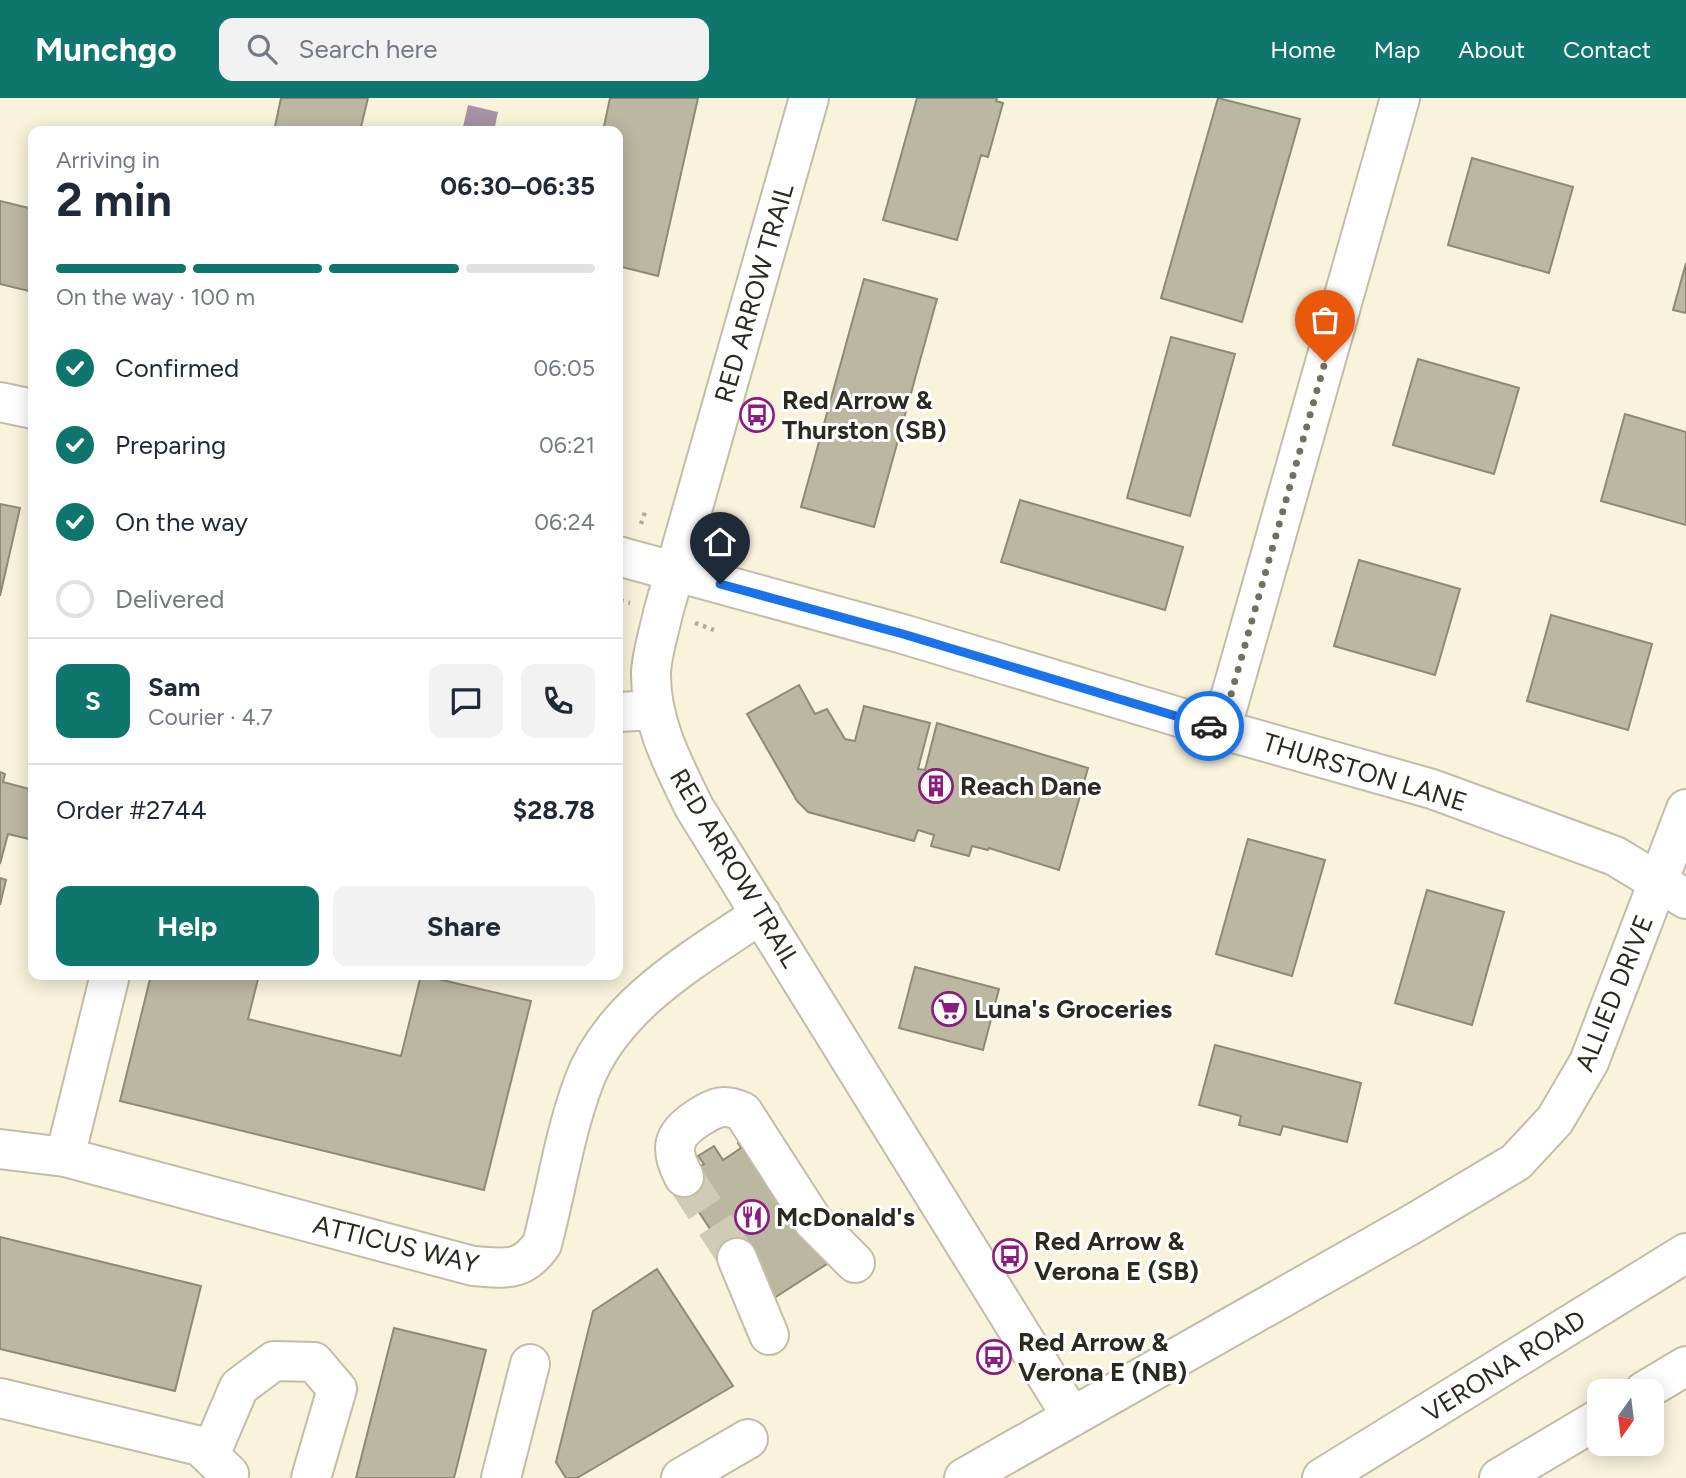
<!DOCTYPE html>
<meta charset="utf-8">
<style>
:root{--surface:#fff;--page:#f2f2f3;--text:#1f2937;--muted:#747a83;--line:#e0e1e3;--accent:#0f766e}
body{margin:0;font-family:Figtree,sans-serif;background:var(--page);color:var(--text);height:100vh;display:flex;flex-direction:column;font-size:26px;white-space:nowrap}
*{box-sizing:border-box;margin:0}
p{font-size:23px;color:var(--muted)}
.icon{flex:none;width:38px;height:38px;fill:none;stroke:currentColor;stroke-width:2;stroke-linecap:round;stroke-linejoin:round}
.map{position:relative;flex:1;overflow:hidden}
.panel{position:absolute;left:28px;top:28px;width:595px;height:854px;display:flex;flex-direction:column;background:var(--surface);border-radius:14px;box-shadow:0 4px 18px #0003}
.panel>*{flex:none}
.needle{width:46px;rotate:194deg}
.controls{position:absolute;left:1587px;top:1281px;display:grid;gap:14px}
.controls a{display:grid;place-items:center;width:77px;height:77px;border-radius:14px;background:var(--surface);box-shadow:0 4px 18px #0003;font-size:35px}
.pin{position:absolute;display:grid;place-items:center;width:60px;height:60px;color:#fff;margin:-72px -30px;border-radius:50% 50% 50% 0;rotate:-45deg;box-shadow:0 0 7px #0007}
.pin .icon{rotate:45deg}
.courier{position:absolute;display:grid;place-items:center;width:70px;height:70px;margin:-35px;border:5px solid #1a73e8;border-radius:50%;background:#fff;color:#222;box-shadow:0 2px 9px #0007}
.summary em{font-style:normal;font-weight:700}
.summary div{display:flex;flex-direction:column-reverse}
.summary{display:flex;align-items:center;justify-content:space-between;height:119px;padding:0 28px}
h1{font-size:46px;font-weight:700;line-height:52px}
.bar{display:grid;grid-template-columns:repeat(4,1fr);gap:10px 7px;align-content:center;height:84px;padding:0 28px}
.bar i{height:9px;border-radius:5px;background:var(--line)}
.bar .current{background:var(--accent)}
.bar p{grid-column:span 4}
.line{display:flex;align-items:center;gap:18px;padding:0 28px;border-top:2px solid var(--line)}
.line div{flex:1}
.round{display:grid;place-items:center;flex:none;width:74px;height:74px;border-radius:14px;background:var(--page)}
ol{padding:0 28px;list-style:none}
li{display:flex;align-items:center;gap:21px;height:77px}
li p{margin-inline-start:auto}
li .icon{padding:7px;border-radius:50%;background:var(--accent);color:#fff;stroke-width:4}
li:last-child{color:var(--muted)}
li i{width:38px;height:38px;border:4px solid var(--line);border-radius:50%}
.primary-button{display:flex;gap:14px;margin-top:auto;padding:14px 28px}
.primary-button a{flex:1;height:80px;border-radius:14px;background:var(--accent);color:#fff;font-size:28px;font-weight:700;line-height:80px;text-align:center}
.primary-button a+a{background:var(--page);color:var(--text)}
header{display:flex;align-items:center;gap:42px;box-sizing:border-box;height:98px;padding:0 35px;background:var(--accent);color:#fff}
header strong{font-size:33px}
nav{display:flex;gap:38px;margin-inline-start:auto;font-size:24px}
.search{width:490px;height:63px;background:var(--page);display:flex;align-items:center;gap:18px;box-sizing:border-box;padding:0 24px;border-radius:14px;color:var(--muted);font-size:26px}
.map>svg:first-child{display:block}
.water{fill:#a991a4}
.building{fill:#bcb7a1;stroke:#8f8a75;stroke-width:2}
.lines{fill:none;stroke-linecap:round;stroke-linejoin:round}
.minor-tunnel{stroke:#d0cbb6;stroke-width:38;stroke-dasharray:38 19;stroke-linecap:butt}
.minor-casing{stroke:#c3bda7;stroke-width:42}
.highway-casing{stroke:#c3bda7;stroke-width:42}
.path{stroke:#b3ae9c;stroke-width:4.5;stroke-dasharray:3.5 5;stroke-linecap:butt}
.minor{stroke:#fff;stroke-width:38}
.highway{stroke:#fff;stroke-width:38}
.done{stroke:#737062;stroke-width:7;stroke-dasharray:0 12.6}
.route{stroke:#1a73e8;stroke-width:9}
.labels{text-anchor:middle;stroke-width:6;stroke-linejoin:round;paint-order:stroke}
.street-label{font-size:26px;fill:#2b2920;stroke:#fff}
.poi-label{font-size:26px;font-weight:bold;fill:#2b2920;stroke:#fff;text-anchor:start}
</style>
<header>
<strong>Munchgo</strong>
<div class="search"><svg class="icon" aria-label="search" viewBox="0 0 24 24"><circle cx="10" cy="10" r="6"/><path d="M15 15l6 6"/></svg>Search here</div>
<nav><a>Home</a><a>Map</a><a>About</a><a>Contact</a></nav>
</header>
<div class="map">
<svg width="1686" height="1380" viewBox="0 0 1686 1380">
<rect width="100%" height="100%" fill="#f9f3dc"/>
<path class="water" d="M468,7L498,14L494,33H462Z"/>
<path class="building" d="M281,0H368L360,33H274Z
M610,0H698L658,178L618,168V33H603Z
M917,0H997L996,3L1003,5L988,59L981,57L957,142L883,122Z
M1218,0L1300,21L1242,224L1161,200Z
M1472,60L1573,89L1549,175L1448,147Z
M0,103L33,111V194L0,186Z
M1686,165V215L1673,212Z
M864,181L937,201L874,429L801,409Z
M1171,239L1235,256L1190,418L1127,400Z
M1418,261L1519,290L1494,376L1393,347Z
M1625,316L1686,334V427L1601,403Z
M1020,402L1183,449L1165,512L1001,464Z
M0,406L20,410L0,498Z
M1359,462L1460,491L1435,577L1334,548Z
M1551,517L1652,546L1628,632L1527,603Z
M799,587L815,616L827,611L845,641L855,643L864,608L930,625L918,671L925,672L937,625L1088,670L1059,772L989,750L988,752L972,748L969,758L931,748L934,737L918,732L914,743L808,714L797,703L747,616Z
M0,674L5,676L3,684L33,692V742L8,736L0,766Z
M1248,741L1325,762L1292,878L1216,856Z
M0,780L6,782L0,807Z
M1427,792L1504,814L1472,927L1395,905Z
M915,869L999,891L983,952L899,930Z
M151,877H259L248,921L401,958L421,877L531,903L484,1092L120,1003Z
M1215,947L1361,985L1347,1044L1283,1028L1280,1037L1239,1027L1241,1018L1199,1007Z
M748,1038L830,1164L771,1202L731,1163L678,1082L704,1066L698,1058L714,1048L723,1062L741,1050L738,1045Z
M0,1139L201,1188L175,1293L0,1251Z
M657,1171L733,1288L577,1380H566L556,1364L593,1213Z
M394,1230L486,1252L454,1380H356Z"/>
<g class="lines">
<path class="minor-tunnel" d="M684,1079L737,1160"/>
<g class="minor-casing">
<path id="minor" d="M809,0L663,515C659,534 652,555 651,574C650,623 673,666 694,709L1072,1319
M0,304L33,311
M618,458L903,536L1202,626L1432,691L1615,758L1686,801
M618,614L654,612
M1221,632L1400,0
M0,1051L65,1059L473,1168C505,1170 522,1175 542,1146C556,1094 564,1037 583,986C611,907 696,860 761,816
M65,1059L110,877
M684,1079C669,1051 672,1037 698,1020C715,1009 724,1005 743,1014L813,1123L855,1165
M737,1160L769,1237
M0,1300L200,1348L229,1376L228,1380
M210,1357L239,1289L274,1263L314,1264L337,1291L311,1380
M501,1380L530,1266
M681,1380L748,1341
M964,1380L1414,1125L1516,1064L1555,1022L1589,964L1686,711"/>
</g>
<g class="highway-casing">
<path id="highway" d="M1644,1293L1686,1268
M1322,1380L1686,1155
M1499,1380L1600,1320"/>
</g>
<path class="path" d="M641,426L645,414
M621,495L619,502L630,505
M695,525L714,532"/>
<use href="#minor" class="minor"/>
<use href="#highway" class="highway"/>
</g>
<g class="lines">
<path class="done" d="M1209,628L1221,632L1325,264"/>
<path class="route" d="M720,486L903,536L1209,628"/>
</g>
<defs>
<g id="bus-ring" transform="scale(1.75)"><circle r="9.5" fill="#fff" stroke="#8b1c7f" stroke-width="1.5"/><path d="M-5-6H5V4H4V6H2V4H-2V6H-4V4H-5ZM-3.5-4V0h7V-4ZM-3.5 1.2v1.5H-2V1.2ZM2 1.2v1.5H3.5V1.2Z" fill="#8b1c7f"/></g>
<g id="building-ring" transform="scale(1.75)"><circle r="9.5" fill="#fff" stroke="#8b1c7f" stroke-width="1.5"/><path d="M-4-6H4V6H1V3H-1V6H-4ZM-2.5-4.3h1.7v1.8h-1.7ZM.8-4.3h1.7v1.8H.8ZM-2.5-1h1.7V.8h-1.7ZM.8-1h1.7V.8H.8Z" fill="#8b1c7f"/></g>
<g id="supermarket-ring" transform="scale(1.75)"><circle r="9.5" fill="#fff" stroke="#8b1c7f" stroke-width="1.5"/><path d="M-6-5.5h2.5l.6 2H6L4.5 2H-2.5L-4.4-4H-6ZM-1.5 3.2a1.3 1.3 0 1 0 .1 0ZM3 3.2a1.3 1.3 0 1 0 .1 0Z" fill="#8b1c7f"/></g>
<g id="restaurant-ring" transform="scale(1.75)"><circle r="9.5" fill="#fff" stroke="#8b1c7f" stroke-width="1.5"/><path d="M-5-6h1v4h1v-4h1v4h1v-4h1v5L-1.5 .5V6h-2V.5L-5-1ZM5-6V6H3V1.5H1.5Q1.5-4 5-6Z" fill="#8b1c7f"/></g>
</defs>
<g fill-rule="evenodd">
<use href="#bus-ring" x="757" y="317"/>
<use href="#building-ring" x="936" y="688"/>
<use href="#supermarket-ring" x="949" y="911"/>
<use href="#restaurant-ring" x="752" y="1119"/>
<use href="#bus-ring" x="1010" y="1158"/>
<use href="#bus-ring" x="994" y="1259"/>
</g>
<g class="labels">
<g class="street-label">
<text transform="translate(754 195) rotate(-74)" y="9">RED ARROW TRAIL</text>
<text transform="translate(1365 674) rotate(17)" y="9">THURSTON LANE</text>
<text transform="translate(735 770) rotate(59)" y="9">RED ARROW TRAIL</text>
<text transform="translate(1614 895) rotate(-68)" y="9">ALLIED DRIVE</text>
<text transform="translate(396 1146) rotate(14)" y="9">ATTICUS WAY</text>
<text transform="translate(1504 1268) rotate(-32)" y="9">VERONA ROAD</text>
</g>
<g class="poi-label">
<text x="782" y="311">Red Arrow &amp;<tspan x="782" dy="30">Thurston (SB)</tspan></text>
<text x="960" y="697">Reach Dane</text>
<text x="974" y="920">Luna's Groceries</text>
<text x="776" y="1128">McDonald's</text>
<text x="1034" y="1152">Red Arrow &amp;<tspan x="1034" dy="30">Verona E (SB)</tspan></text>
<text x="1018" y="1253">Red Arrow &amp;<tspan x="1018" dy="30">Verona E (NB)</tspan></text>
</g>
</g>
</svg>
<div class="controls">
<a><svg class="needle" viewBox="-14 -14 28 28"><path d="M0-13l5 13h-10z" fill="#e53935"/><path d="M0 13l5-13h-10z" fill="#747a83"/></svg></a>
</div>
<div class="pin" style="left:1325px;top:264px;background:#ea580c"><svg class="icon" aria-label="bag" viewBox="0 0 24 24"><path d="M5 8h14l-1 12H6zM9 8a3 3 0 0 1 6 0"/></svg></div>
<div class="pin" style="left:720px;top:486px;background:#1f2937"><svg class="icon" aria-label="home" viewBox="0 0 24 24"><path d="M3 11l9-7 9 7M6 9v11h12V9"/></svg></div>
<div class="courier" style="left:1209px;top:628px"><svg class="icon" aria-label="car" viewBox="0 0 24 24"><path d="M5 17H2v-5l4-1 3-4h7l3 4 3 1v5h-3M9 17h6M6 11h13"/><circle cx="7" cy="17" r="2"/><circle cx="17" cy="17" r="2"/></svg></div>
<section class="panel">
<div class="summary"><div><h1>2 min</h1><p>Arriving in</p></div><em>06:30–06:35</em></div>
<div class="bar"><i class="current"></i><i class="current"></i><i class="current"></i><i></i><p>On the way · 100 m</p></div>
<ol>
<li><svg class="icon" aria-label="check" viewBox="0 0 24 24"><path d="M5 12l5 5 9-10"/></svg>Confirmed<p>06:05</p></li>
<li><svg class="icon" aria-label="check" viewBox="0 0 24 24"><path d="M5 12l5 5 9-10"/></svg>Preparing<p>06:21</p></li>
<li><svg class="icon" aria-label="check" viewBox="0 0 24 24"><path d="M5 12l5 5 9-10"/></svg>On the way<p>06:24</p></li>
<li><i></i>Delivered</li>
</ol>
<div class="line" style="height:126px"><b class="round" style="background:var(--accent);color:#fff">S</b><div><b>Sam</b><p>Courier · 4.7</p></div><a class="round"><svg class="icon" aria-label="chat" viewBox="0 0 24 24"><path d="M4 5h16v11H9l-5 4z"/></svg></a><a class="round"><svg class="icon" aria-label="phone" viewBox="0 0 24 24"><path d="M5 4h4l2 5-3 2q2 4 5 5l2-3 5 2v4C11 20 4 13 5 4z"/></svg></a></div>
<div class="line" style="height:91px"><div>Order #2744</div><b>$28.78</b></div>
<div class="primary-button"><a>Help</a><a>Share</a></div>
</section>
</div>
